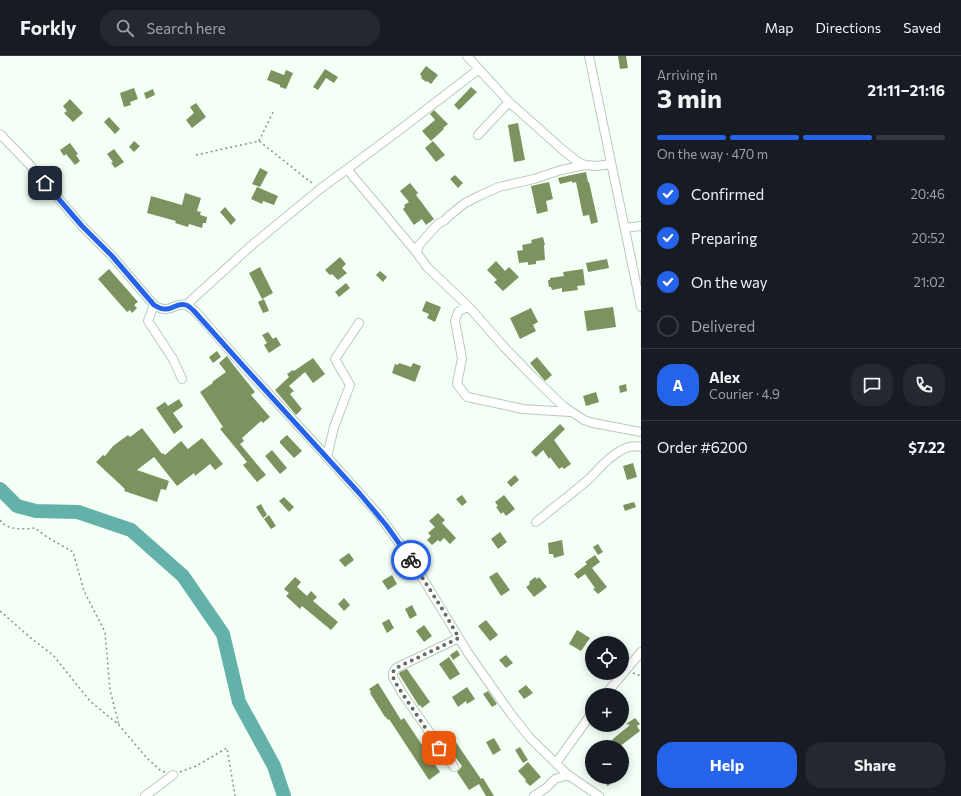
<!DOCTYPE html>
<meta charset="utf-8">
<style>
:root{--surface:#171b24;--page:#242831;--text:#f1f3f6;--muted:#9ea1a6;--line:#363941;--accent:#2563eb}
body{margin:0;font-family:Commissioner,sans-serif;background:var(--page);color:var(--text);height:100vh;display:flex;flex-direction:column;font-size:15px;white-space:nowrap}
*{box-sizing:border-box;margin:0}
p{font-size:13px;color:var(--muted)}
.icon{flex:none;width:22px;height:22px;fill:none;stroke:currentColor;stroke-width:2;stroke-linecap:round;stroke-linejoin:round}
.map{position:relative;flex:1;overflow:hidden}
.sheet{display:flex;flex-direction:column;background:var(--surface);width:320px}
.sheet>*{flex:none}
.controls{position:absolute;left:585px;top:580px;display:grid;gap:8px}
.controls a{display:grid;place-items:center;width:44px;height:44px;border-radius:50%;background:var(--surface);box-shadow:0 2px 10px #0003;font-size:20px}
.pin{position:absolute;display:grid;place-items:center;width:34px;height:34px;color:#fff;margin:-17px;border-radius:8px;box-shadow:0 2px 6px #0006}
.courier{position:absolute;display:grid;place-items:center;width:40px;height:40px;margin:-20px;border:3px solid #2563eb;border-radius:50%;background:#fff;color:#222;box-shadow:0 1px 5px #0007}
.overview em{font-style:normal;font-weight:700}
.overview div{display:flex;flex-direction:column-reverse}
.overview{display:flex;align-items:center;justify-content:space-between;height:68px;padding:0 16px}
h1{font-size:26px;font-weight:700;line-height:30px}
.bar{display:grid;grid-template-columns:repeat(4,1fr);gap:6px 4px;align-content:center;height:48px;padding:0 16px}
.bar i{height:5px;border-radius:3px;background:var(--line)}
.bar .selected{background:var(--accent)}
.bar p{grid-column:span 4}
.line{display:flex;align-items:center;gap:10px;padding:0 16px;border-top:1px solid var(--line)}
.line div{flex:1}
.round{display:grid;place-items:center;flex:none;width:42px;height:42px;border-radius:16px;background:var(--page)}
ol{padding:0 16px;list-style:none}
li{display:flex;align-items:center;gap:12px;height:44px}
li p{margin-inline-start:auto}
li .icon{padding:4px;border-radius:50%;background:var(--accent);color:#fff;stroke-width:4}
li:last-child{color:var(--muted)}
li i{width:22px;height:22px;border:2px solid var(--line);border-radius:50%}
.cta{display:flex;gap:8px;margin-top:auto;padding:8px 16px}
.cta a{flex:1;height:46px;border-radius:16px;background:var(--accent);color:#fff;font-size:16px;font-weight:700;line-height:46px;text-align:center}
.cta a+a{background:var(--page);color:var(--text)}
header{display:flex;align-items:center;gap:24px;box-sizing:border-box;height:56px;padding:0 20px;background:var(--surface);border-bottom:1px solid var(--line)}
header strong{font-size:19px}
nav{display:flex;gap:22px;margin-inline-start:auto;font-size:14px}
.search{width:280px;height:36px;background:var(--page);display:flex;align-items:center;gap:10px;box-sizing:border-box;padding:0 14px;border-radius:16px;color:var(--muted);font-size:15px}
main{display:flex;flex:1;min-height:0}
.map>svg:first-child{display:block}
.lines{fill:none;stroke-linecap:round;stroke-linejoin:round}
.river{stroke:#63b1a9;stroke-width:14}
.building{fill:#7c935f}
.minor-casing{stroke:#b9cabb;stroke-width:10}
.path{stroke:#8a928b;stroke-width:1.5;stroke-dasharray:2 3;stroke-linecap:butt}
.minor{stroke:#fff;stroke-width:8}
.done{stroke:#636b64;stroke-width:4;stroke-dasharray:0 7.2}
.route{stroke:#2563eb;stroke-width:5}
</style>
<header>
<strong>Forkly</strong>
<div class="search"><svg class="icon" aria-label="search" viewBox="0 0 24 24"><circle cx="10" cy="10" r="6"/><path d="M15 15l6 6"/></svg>Search here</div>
<nav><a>Map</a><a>Directions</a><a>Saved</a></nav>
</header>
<main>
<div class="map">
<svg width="641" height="740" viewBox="0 0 641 740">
<rect width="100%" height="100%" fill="#f4fff5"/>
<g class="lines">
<path class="river" d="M0,433L17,450L36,455L78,456L131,474L183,520L223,578L239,646L274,710L284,740"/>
</g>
<path class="building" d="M618,0H626L628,12L620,13Z
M426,10L438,19L431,28L427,25L426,26L421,22L422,21L420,18Z
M325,13L338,21L334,27L326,22L318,34L313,31Z
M271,14L284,19L286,14L293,17L286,33L280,31V29L267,24Z
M471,31L477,36L459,54L454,49Z
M134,32L138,43L130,46L131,49L124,51L120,37Z
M153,33L155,39L146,43L144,37Z
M70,43L83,57L73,66L64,57L67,55L63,50Z
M196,47L206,61L192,72L186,64L194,57L190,51Z
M434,54L448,68L443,72L444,73L431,85L422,75L435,64L430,58Z
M109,61L120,73L115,78L104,66Z
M518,67L525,104L514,106L508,69Z
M134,85L140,90L134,96L129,91Z
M433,85L445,99L436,106L425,92Z
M70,87L78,98L76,99L80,105L75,109L66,98L64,100L60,94Z
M114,93L124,106L115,112L111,107L113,106L107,98Z
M260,112L268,116L260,131L252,128Z
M586,116L588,126H589L598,166L591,168L589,159L583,160L576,126L572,127V125L560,128L558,122L571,119Z
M455,119L463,127L458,132L450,123Z
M549,126L553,143L546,145L548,155L537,158L531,130Z
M410,127L418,137L416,139L434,163L426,169L422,163L414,169L403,153L405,151L404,149L409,146L400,135Z
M257,131L278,140L274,149L263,145L262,148L251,143Z
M185,137L201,142L197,155L201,156L200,159L207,161L206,167H203L202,172L189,168L188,171L175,167L176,165L147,157L151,140L182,149Z
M225,151L236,164L231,169L220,156Z
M543,181L545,189H544L545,204L536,205V208L528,209V206L519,207L517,195L523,194L522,189L532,187L531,184Z
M340,201L346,208L342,212L347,217L338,224L332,218L330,219L325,214Z
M607,203L609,212L588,216L586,207Z
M496,205L505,215L509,211L519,221L503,235L494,226L497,224L487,214Z
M260,211L273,237L262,243L249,217Z
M109,213L138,246L134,249L137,252L132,257L130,254L127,256L98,223Z
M583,213L585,229L577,230L578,234L562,236V232L552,234L551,231H549L548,224H550V222L564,220L563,216Z
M380,215L387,221L383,226L376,219Z
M346,227L350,232L339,241L335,236Z
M264,243L269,255L263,257L258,246Z
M426,245L441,251L435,266L427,262L429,258L422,255Z
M613,251L616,271L587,275L584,255Z
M531,252L538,266L533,269L536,275L520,283L510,262Z
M268,276L273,283L276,281L281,289L269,297L264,289L267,287L262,279Z
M217,295L221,301L213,307L209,301Z
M227,300L231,306L255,336L251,339L270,361L263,367L261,365L242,382L244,385L240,388L266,419L257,426L243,409L247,406L239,396L220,373L223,371L200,336L213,327L212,326L226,316L219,307Z
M537,301L552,319L545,325L530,307Z
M313,302L325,318L313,327L305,316L289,330L294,335L290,338L302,353L296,359L275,334L289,321L287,318L293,314L294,315Z
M399,307L411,311L413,307L421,310L415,326L392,317L395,308L398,309Z
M626,328L627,335L620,337L619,330Z
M596,336L599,346L586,350L583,340Z
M179,343L183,350L173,357L183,371L174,378L156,352L165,346L168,350Z
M560,368L565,373L554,384L571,408L564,413L562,411L559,413L550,401L549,403L543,394L536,401L531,396Z
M142,372L162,398L163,397L165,399L181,385L188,393L202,382L223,408L215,414L210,408L195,420L194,417L177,430L154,401L137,414L169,425L166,434L161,433L157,446L124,435L125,433L96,406L103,399L105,400L113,390L128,379L130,381Z
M287,379L302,395L294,402L280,387V385Z
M272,394L287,412L280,418L265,400Z
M633,407L637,421L627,424L623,410Z
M515,419L519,424L511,431L507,426Z
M462,439L467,446L462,450L456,443Z
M504,439L515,453L506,460L503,456L501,458L496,451L498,450L495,446Z
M284,441L294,451L289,456L279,445Z
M634,446L636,451L625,455L623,449Z
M261,448L267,459L263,462L256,451Z
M438,457L445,464L442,467L456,482L450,488L444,482L440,486L438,484L432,489L427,484L431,480L428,477L435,471L429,465Z
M269,459L276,470L271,473L264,463Z
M500,476L507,486L498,493L491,483Z
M562,484L564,499L554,502L553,498H549L548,487Z
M598,488L603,496L598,499L593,491Z
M349,497L354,504L345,511L339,504Z
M595,499L600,506L592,512L607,531L598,538L593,533L595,532L585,518L578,523L574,518L587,508L585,506Z
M497,516L510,534L501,540L489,521Z
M392,519L397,528L388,534L382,525Z
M295,521L301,526L297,531L307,540L311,535L317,541L313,545L338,566L331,574L302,550L300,553L286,540L289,537L284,533Z
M535,521L537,523L539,521L547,531L534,541L526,531L530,528L529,526Z
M344,542L350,549L344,555L338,548Z
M412,549L417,559L410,563L405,553Z
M389,563L394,572L387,577L382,567Z
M486,564L498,579L490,585L478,570Z
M424,569L432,580L424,586L416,575Z
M577,574L590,582L581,595L569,588Z
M457,594L460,599L453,604L450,599Z
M506,599L513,607L506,612L499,604Z
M449,601L460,618L450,624L439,608Z
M407,613L430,646L422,652L420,649L419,650L399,618L400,616Z
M378,627L401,664L404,662L440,716L429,724L389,663L388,664L385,660V661L370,637L371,636L369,633Z
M526,629L533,637L524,643L518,635Z
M467,631L475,643L467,648L466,645L458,651L452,641Z
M488,635L497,648L492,651L483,638Z
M635,662L640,668L637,670L640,675L619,691H606L614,682L630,669L626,668Z
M451,679L481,723L483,722L494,740H486L479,728L469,734L457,716L462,710L453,698L452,699L445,688H446L443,684Z
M494,682L501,694L493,699L486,686Z
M520,691L528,704L523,707L515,694Z
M528,706L541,721L530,730L525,725L526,724L518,715Z
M598,721H617L608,730Z"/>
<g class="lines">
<g class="minor-casing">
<path id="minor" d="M467,0L509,46L564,95L578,106L585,109L597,110L611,108
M589,0L641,251
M0,78L29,108L82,170L112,200L154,249C171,260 174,245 186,249C189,250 192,253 195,255L246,313L327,401L379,459L409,501L425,526L468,597L511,658L530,682L568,719L599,740
M478,79L509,46
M585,109L561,114L534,123L499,131L481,139L465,147L450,159L445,164L438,168L419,189L417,197L427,211L468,250L505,292L534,322L563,350L584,364L593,367L641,376
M347,113L417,197
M625,172L641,170
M154,249L148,265L173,303L182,323
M186,249L252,189L320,133L393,79L479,13
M468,250L458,256L455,265L462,302L457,328L467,341L523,353L570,356
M327,401L334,371L350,329L335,303L359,267
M536,466C554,451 573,437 590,422C600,412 607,402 620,395C627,391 634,389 641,391
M605,639L641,596
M556,707L592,657
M454,711L402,637L393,621V617L396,612L459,582
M145,740L173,719
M534,740L546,732L555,723L568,719"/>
</g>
<path class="path" d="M259,85L274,54
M196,99L259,85L313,128
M0,464C7,475 24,473 35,472L47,481L73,496L84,535L105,576L110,634L119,669
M0,555L32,583L53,599L90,645L119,669L146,701L161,715L165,716
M633,617L641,620
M180,716L196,710L227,692L235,740"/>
<use href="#minor" class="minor"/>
</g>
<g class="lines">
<path class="done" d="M411,504L441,551L459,582L396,612L393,616V621L395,626L402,637L439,692"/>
<path class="route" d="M45,127L82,170L112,200L154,249C171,260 174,245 186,249C189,250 192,253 194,255L246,313L360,438L386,469L411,504"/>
</g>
</svg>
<div class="controls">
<a><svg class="icon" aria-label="locate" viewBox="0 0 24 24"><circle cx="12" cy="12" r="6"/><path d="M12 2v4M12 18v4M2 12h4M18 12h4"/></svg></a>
<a>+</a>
<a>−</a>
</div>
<div class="pin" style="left:439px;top:692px;background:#ea580c"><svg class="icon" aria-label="bag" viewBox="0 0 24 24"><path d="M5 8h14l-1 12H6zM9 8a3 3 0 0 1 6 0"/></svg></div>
<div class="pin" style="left:45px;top:127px;background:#1f2937"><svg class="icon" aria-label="home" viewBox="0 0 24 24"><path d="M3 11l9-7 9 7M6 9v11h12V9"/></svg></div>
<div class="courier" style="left:411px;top:504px"><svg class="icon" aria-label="bike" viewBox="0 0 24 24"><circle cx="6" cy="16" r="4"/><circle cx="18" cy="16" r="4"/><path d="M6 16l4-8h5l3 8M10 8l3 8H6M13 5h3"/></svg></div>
</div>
<section class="sheet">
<div class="overview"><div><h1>3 min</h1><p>Arriving in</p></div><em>21:11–21:16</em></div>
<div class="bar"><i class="selected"></i><i class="selected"></i><i class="selected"></i><i></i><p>On the way · 470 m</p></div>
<ol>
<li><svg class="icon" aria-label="check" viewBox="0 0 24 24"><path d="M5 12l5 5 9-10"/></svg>Confirmed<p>20:46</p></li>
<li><svg class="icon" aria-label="check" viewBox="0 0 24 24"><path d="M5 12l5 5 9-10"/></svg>Preparing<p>20:52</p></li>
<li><svg class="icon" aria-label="check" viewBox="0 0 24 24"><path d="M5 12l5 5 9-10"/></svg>On the way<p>21:02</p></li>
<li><i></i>Delivered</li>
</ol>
<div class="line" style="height:72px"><b class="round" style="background:var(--accent);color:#fff">A</b><div><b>Alex</b><p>Courier · 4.9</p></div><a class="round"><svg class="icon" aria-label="chat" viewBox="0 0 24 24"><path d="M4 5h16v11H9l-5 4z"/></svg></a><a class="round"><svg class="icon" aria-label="phone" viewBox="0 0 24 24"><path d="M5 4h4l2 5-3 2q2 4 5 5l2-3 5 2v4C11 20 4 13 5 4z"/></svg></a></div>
<div class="line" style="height:52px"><div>Order #6200</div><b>$7.22</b></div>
<div class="cta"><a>Help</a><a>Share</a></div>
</section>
</main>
